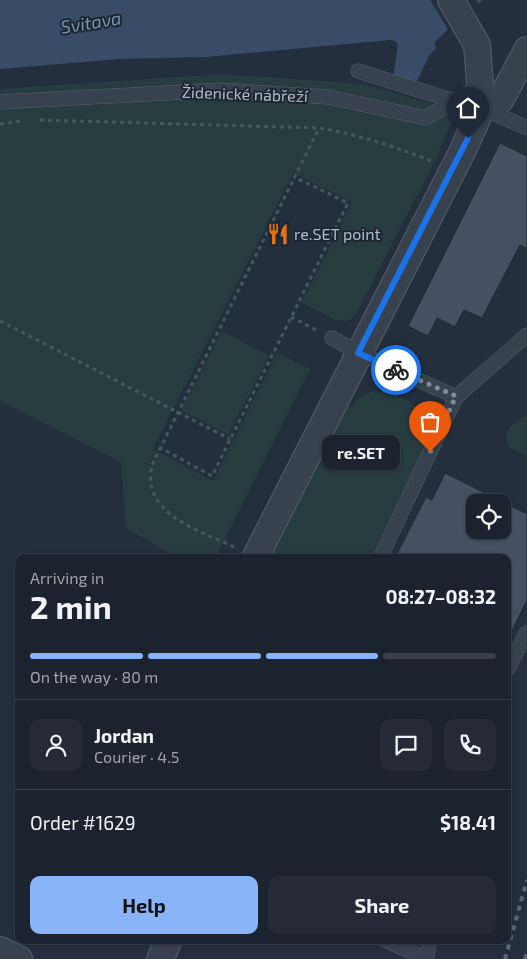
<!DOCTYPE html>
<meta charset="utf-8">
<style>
:root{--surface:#1b232e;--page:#242b36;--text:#f1f3f6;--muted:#a0a4aa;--line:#39404a;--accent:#8ab4f8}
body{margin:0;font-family:"Exo 2",sans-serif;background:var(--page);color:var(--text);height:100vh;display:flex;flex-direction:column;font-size:19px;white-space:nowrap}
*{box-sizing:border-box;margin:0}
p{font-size:16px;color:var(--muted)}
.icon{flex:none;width:28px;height:28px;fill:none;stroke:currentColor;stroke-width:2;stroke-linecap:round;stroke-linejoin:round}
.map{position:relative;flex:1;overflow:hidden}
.drawer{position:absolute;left:15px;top:554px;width:496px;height:390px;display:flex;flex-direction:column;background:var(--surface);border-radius:10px;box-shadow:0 1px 4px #0004,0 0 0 1px var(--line)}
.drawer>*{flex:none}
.fabs{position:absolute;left:466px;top:494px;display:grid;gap:10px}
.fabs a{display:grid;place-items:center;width:45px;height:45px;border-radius:10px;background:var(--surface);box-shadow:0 1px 4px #0004,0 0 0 1px var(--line);font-size:25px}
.pin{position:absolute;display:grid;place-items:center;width:42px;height:42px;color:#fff;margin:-51px -21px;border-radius:50% 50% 50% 0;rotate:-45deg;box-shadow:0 0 5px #0007}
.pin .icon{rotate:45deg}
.courier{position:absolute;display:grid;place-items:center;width:50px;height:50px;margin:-25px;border:4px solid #1a73e8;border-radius:50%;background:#fff;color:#222;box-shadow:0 1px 6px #0007}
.bubble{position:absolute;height:35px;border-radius:10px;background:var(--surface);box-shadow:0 1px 4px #0004,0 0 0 1px var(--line);font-size:16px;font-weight:700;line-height:35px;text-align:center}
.overview em{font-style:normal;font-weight:700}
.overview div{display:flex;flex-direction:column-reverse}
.overview{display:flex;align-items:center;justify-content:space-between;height:85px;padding:0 15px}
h1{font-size:32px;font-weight:700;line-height:38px}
.bar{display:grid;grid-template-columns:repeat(4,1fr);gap:8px 5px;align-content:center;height:60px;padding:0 15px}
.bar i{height:6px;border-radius:4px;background:var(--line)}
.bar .active{background:var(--accent)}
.bar p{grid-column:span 4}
.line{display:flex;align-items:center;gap:12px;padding:0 15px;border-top:1px solid var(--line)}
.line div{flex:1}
.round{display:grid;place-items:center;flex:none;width:52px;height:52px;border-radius:10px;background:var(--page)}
.button{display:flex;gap:10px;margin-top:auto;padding:10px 15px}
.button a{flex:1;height:58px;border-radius:10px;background:var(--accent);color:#111;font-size:20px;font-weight:700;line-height:58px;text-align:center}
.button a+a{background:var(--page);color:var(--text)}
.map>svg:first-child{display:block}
.green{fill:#263c3f}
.water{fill:#394c67}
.pier{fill:#242f3e}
.building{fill:#455162;stroke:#1f2835;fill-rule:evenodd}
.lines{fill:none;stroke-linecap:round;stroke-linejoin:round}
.service-casing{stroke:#565f6c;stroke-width:15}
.minor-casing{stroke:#565f6c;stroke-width:28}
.path{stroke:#44595c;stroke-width:3;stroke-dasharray:4 4;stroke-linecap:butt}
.service{stroke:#38414e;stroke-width:14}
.minor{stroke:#38414e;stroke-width:26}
.rail{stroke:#5a6575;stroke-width:4;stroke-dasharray:5 5;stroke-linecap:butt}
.done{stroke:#828b98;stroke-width:5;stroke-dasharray:0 9}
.route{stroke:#1a73e8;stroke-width:6}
.labels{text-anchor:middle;stroke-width:4;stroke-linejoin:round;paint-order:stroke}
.street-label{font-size:16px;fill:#b4bcc9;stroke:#1d2633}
.poi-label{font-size:16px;fill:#b4bcc9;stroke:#1d2633;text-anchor:start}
.water-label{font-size:18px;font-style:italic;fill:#7c92b1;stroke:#1d2633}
</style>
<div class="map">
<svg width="527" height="959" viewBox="0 0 527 959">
<rect width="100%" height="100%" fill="#242f3e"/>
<path class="green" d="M222,74L363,84L455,111L436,159L356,314L348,321L335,320L302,303L352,202L293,173L153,449L213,481L277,353L310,369L216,557H176L126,528L121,462L0,401V89Z
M222,331L269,356L228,435L181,410Z
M373,391C395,390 422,403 427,427C428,433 426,441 426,447L371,557L270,558L346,405L352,408L359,397Z
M527,414V456L509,447L506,435L510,426Z"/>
<path class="water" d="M0,0H483L461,17L434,43L436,48L429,56L417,81L393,79L398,44L395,41L390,40L205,57L119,59L0,69Z"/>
<path class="pier" d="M430,0H476L480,5L449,31Z"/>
<path class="building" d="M500,143L527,156V249L520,245L482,318L464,310L455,327L437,318L428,336L408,326Z
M445,473L527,514V600L508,639V558H395L426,497L432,500ZM475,502H502V530H475Z"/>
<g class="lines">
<g class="service-casing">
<path id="service" d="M358,71L454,101
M0,102L221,90L328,97L426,118L479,86
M482,108L527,128
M332,338L359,353L456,397L527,335
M380,558L456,397
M508,669L526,633
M385,940L426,959L430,940"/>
</g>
<g class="minor-casing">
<path id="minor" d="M501,99L527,50
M255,558L462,152L482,108L477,45L451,0
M0,950L19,959
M160,959L169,940"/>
</g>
<path class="path" d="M40,120L319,128C359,135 394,146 431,161
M0,124L22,121
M291,317L318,331
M0,321L230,439
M159,447L212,476L348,203L294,177
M234,547C206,533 158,520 151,485C150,479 151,471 152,465L319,128"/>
<use href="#service" class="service"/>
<use href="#minor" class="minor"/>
<path class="rail" d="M505,959L527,880
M525,959L527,952"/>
</g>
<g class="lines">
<path class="done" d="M396,370L456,396L430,452"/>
<path class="route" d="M396,370L358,353L468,138"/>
</g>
<defs>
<g id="restaurant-bare" transform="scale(1.725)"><path d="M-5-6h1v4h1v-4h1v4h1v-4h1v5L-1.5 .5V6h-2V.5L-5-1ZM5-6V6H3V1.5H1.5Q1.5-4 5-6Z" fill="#e8710a" stroke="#1d2633" stroke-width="2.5" paint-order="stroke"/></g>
</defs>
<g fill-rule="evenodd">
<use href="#restaurant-bare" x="278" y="234"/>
</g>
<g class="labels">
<g class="street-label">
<text transform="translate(245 94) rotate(2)" y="6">Židenické nábřeží</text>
</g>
<g class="poi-label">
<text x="294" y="240">re.SET point</text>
</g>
<g class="water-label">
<text transform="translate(91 23) rotate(-9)" y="6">Svitava</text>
</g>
</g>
</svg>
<div class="fabs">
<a><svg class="icon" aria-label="locate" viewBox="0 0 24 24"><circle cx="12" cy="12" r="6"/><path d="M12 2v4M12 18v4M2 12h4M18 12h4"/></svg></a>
</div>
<div class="pin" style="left:430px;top:452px;background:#ea580c"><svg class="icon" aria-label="bag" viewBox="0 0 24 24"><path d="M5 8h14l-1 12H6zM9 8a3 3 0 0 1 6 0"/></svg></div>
<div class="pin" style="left:468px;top:138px;background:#1f2937"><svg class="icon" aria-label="home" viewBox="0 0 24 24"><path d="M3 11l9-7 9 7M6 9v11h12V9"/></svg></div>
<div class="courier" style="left:396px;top:370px"><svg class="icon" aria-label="bike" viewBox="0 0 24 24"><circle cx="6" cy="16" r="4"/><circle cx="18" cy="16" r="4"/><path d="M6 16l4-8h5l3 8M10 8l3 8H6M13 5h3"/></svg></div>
<div class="bubble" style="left:322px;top:435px;width:78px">re.SET</div>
<section class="drawer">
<div class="overview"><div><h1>2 min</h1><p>Arriving in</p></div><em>08:27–08:32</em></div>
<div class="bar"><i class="active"></i><i class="active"></i><i class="active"></i><i></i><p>On the way · 80 m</p></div>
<div class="line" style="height:90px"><a class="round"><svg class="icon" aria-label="person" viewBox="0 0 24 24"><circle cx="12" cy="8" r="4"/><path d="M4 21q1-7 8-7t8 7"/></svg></a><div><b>Jordan</b><p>Courier · 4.5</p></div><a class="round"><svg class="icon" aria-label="chat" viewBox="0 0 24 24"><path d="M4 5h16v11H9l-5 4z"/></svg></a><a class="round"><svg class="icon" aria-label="phone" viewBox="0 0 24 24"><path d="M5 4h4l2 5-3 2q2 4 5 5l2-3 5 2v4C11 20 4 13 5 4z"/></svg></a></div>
<div class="line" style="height:65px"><div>Order #1629</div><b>$18.41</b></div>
<div class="button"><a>Help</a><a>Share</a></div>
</section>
</div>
